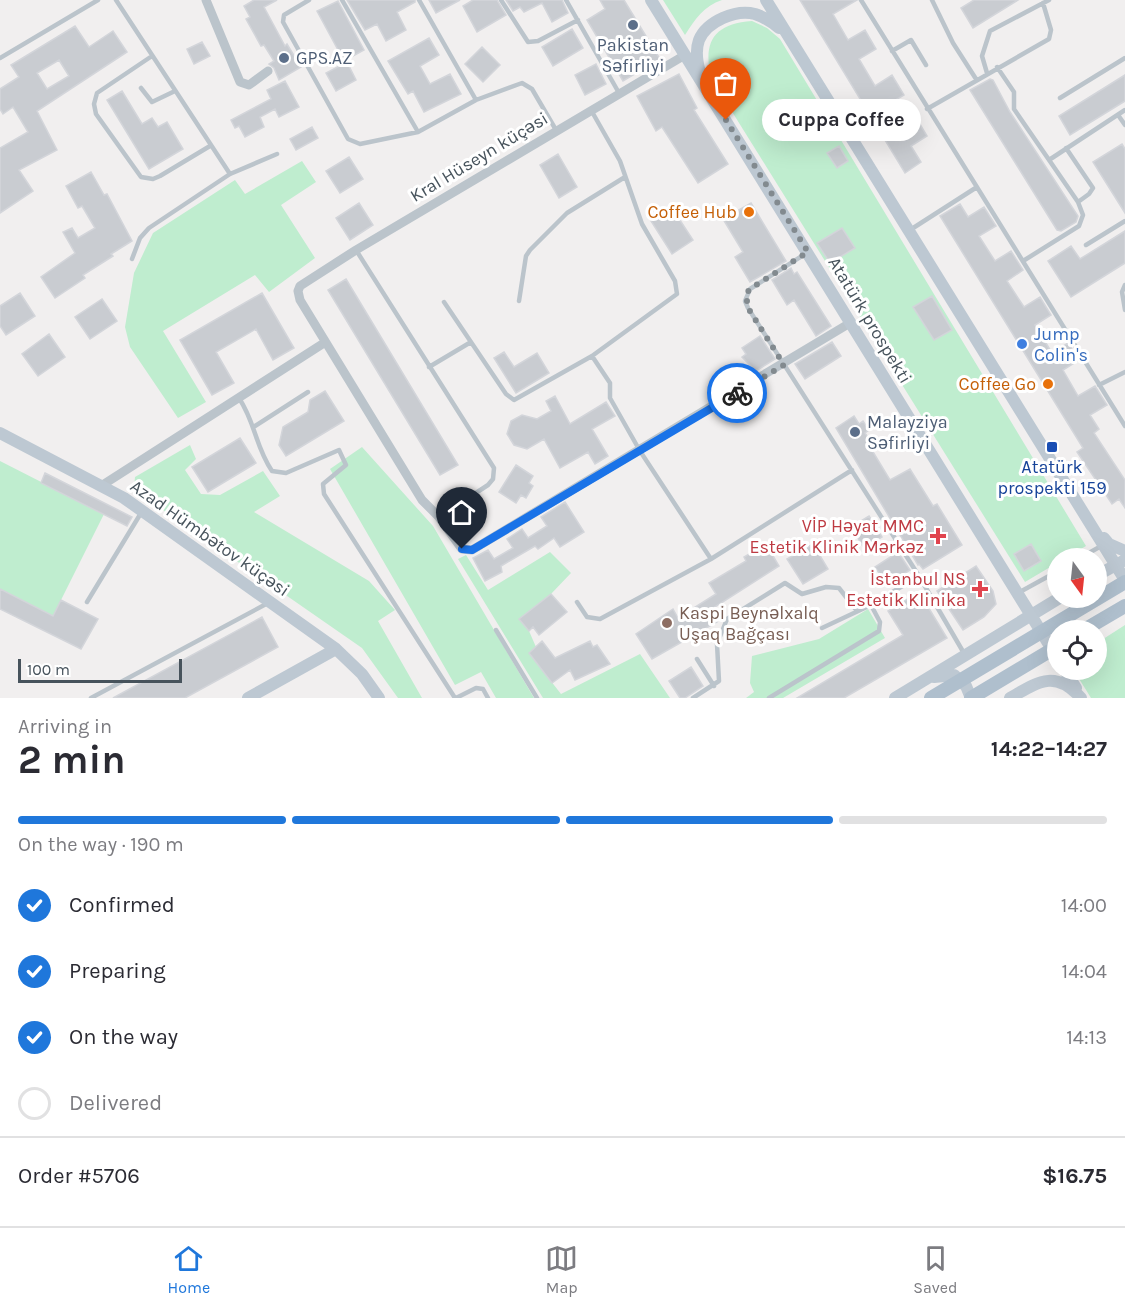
<!DOCTYPE html>
<meta charset="utf-8">
<style>
:root{--surface:#fff;--page:#f2f2f3;--text:#2b2b33;--muted:#7c7c81;--line:#e1e1e2;--accent:#1f77db}
body{margin:0;font-family:Karla,sans-serif;background:var(--page);color:var(--text);height:100vh;display:flex;flex-direction:column;font-size:22px;white-space:nowrap}
*{box-sizing:border-box;margin:0}
p{font-size:20px;color:var(--muted)}
.icon{flex:none;width:33px;height:33px;fill:none;stroke:currentColor;stroke-width:2;stroke-linecap:round;stroke-linejoin:round}
.map{position:relative;height:698px;overflow:hidden}
.sheet{display:flex;flex-direction:column;background:var(--surface);flex:1}
.sheet>*{flex:none}
.needle{width:39px;rotate:165deg}
.controls{position:absolute;left:1047px;top:548px;display:grid;gap:12px}
.controls a{display:grid;place-items:center;width:60px;height:60px;border-radius:50%;background:var(--surface);box-shadow:0 6px 24px #0002;font-size:30px}
.scale{position:absolute;left:18px;bottom:15px;width:164px;box-sizing:border-box;padding-left:6px;border:3px solid #47535c;border-top:0;font-size:16px;line-height:21px;white-space:nowrap;color:#47535c;-webkit-text-stroke:4px #fff;paint-order:stroke}
.pin{position:absolute;display:grid;place-items:center;width:51px;height:51px;color:#fff;margin:-62px -26px;border-radius:50% 50% 50% 0;rotate:-45deg;box-shadow:0 0 6px #0007}
.pin .icon{rotate:45deg}
.courier{position:absolute;display:grid;place-items:center;width:60px;height:60px;margin:-30px;border:4px solid #1a73e8;border-radius:50%;background:#fff;color:#222;box-shadow:0 2px 8px #0007}
.bubble{position:absolute;height:42px;border-radius:21px;background:var(--surface);box-shadow:0 6px 24px #0002;font-size:20px;font-weight:700;line-height:42px;text-align:center}
.head em{font-style:normal;font-weight:700}
.head div{display:flex;flex-direction:column-reverse}
.head{display:flex;align-items:center;justify-content:space-between;height:102px;padding:0 18px}
h1{font-size:39px;font-weight:700;line-height:45px}
.bar{display:grid;grid-template-columns:repeat(4,1fr);gap:9px 6px;align-content:center;height:72px;padding:0 18px}
.bar i{height:8px;border-radius:4px;background:var(--line)}
.bar .current{background:var(--accent)}
.bar p{grid-column:span 4}
.line{display:flex;align-items:center;gap:15px;padding:0 18px;border-top:2px solid var(--line)}
.line div{flex:1}
ol{padding:0 18px;list-style:none}
li{display:flex;align-items:center;gap:18px;height:66px}
li p{margin-inline-start:auto}
li .icon{padding:6px;border-radius:50%;background:var(--accent);color:#fff;stroke-width:4}
li:last-child{color:var(--muted)}
li i{width:33px;height:33px;border:3px solid var(--line);border-radius:50%}
.dock{display:flex;justify-content:space-around;align-items:center;height:84px;border-top:2px solid var(--line);background:var(--surface);font-size:16px;color:var(--muted)}
.dock a{display:grid;justify-items:center;gap:3px}
.dock .current{color:var(--accent)}
.map>svg:first-child{display:block}
.green{fill:#bfedcf}
.building{fill:#c9ccd1;stroke:#d3d5da;stroke-width:1.5;fill-rule:evenodd}
.lines{fill:none;stroke-linecap:round;stroke-linejoin:round}
.lane{stroke:#bbc4cb;stroke-width:4.5}
.street{stroke:#bbc4cb;stroke-width:9}
.secondary{stroke:#bdc8d2;stroke-width:12}
.primary{stroke:#afbfcd;stroke-width:14}
.primary-bridge{stroke:#afbfcd;stroke-width:14}
.done{stroke:#828a8f;stroke-width:6;stroke-dasharray:0 10.8}
.route{stroke:#1a73e8;stroke-width:8}
.service-dot{fill:#5c6f8a;stroke:#fff;stroke-width:2}
.food-dot{fill:#e8710a;stroke:#fff;stroke-width:2}
.shop-dot{fill:#3f7fe0;stroke:#fff;stroke-width:2}
.transit-dot{fill:#1a4fb4;stroke:#fff;stroke-width:2}
.health-dot{fill:#e0444e;stroke:#fff;stroke-width:2}
.education-dot{fill:#8d6e63;stroke:#fff;stroke-width:2}
.labels{text-anchor:middle;stroke-width:6;stroke-linejoin:round;paint-order:stroke}
.service-label{font-size:18px;fill:#4e5e75;stroke:#fff;text-anchor:start}
.street-label{font-size:18px;fill:#47535c;stroke:#fff}
.food-label{font-size:18px;fill:#c56008;stroke:#fff;text-anchor:end}
.shop-label{font-size:18px;fill:#366cbe;stroke:#fff;text-anchor:start}
.transit-label{font-size:18px;fill:#164399;stroke:#fff}
.health-label{font-size:18px;fill:#be3a42;stroke:#fff;text-anchor:end}
.education-label{font-size:18px;fill:#785e54;stroke:#fff;text-anchor:start}
</style>
<div class="map">
<svg width="1125" height="698" viewBox="0 0 1125 698">
<rect width="100%" height="100%" fill="#f1efef"/>
<path class="green" d="M663,0H722C704,6 695,19 685,35Z
M752,21L767,28L780,39L1086,546L1066,558H1058L1057,563L1025,582L711,78C703,42 713,24 752,21Z
M302,161L316,182L281,205L315,258L269,292L255,275L163,331L206,402L178,418L130,347L125,327L134,273L153,233L235,180L245,194Z
M190,445L196,459L185,470L201,494L220,495L263,471L280,496L254,512L369,581L395,610L378,621L422,698H398L362,648L137,492L134,487L135,477Z
M362,447L433,526L534,698H496L481,672L455,685L330,469Z
M0,461L104,514L53,616L0,589Z
M550,552L571,573L551,594L520,619L529,631L536,647L529,653L561,694L640,654L670,698H543L458,559L466,555L488,590Z
M868,609L885,638L783,698H746L754,692L750,683L752,656L819,639Z
M1125,625V698H1091L1073,669H1096L1097,643Z"/>
<path class="building" d="M254,0H277L264,7L285,46L287,44L301,67L279,80L274,68L269,64L274,61L264,45L261,46L246,19L250,17L244,6Z
M347,0H415V2L397,12L406,30L386,41L377,24L365,30Z
M429,0H460L436,13Z
M473,0H497L506,15L477,32L463,6Z
M506,0H562L568,13L552,22L542,3L524,12L520,7L513,11Z
M600,0H624L660,59L623,81L587,20L605,9Z
M800,0H857L833,14L848,40L865,30L876,49L859,59L875,86L892,75L904,95L887,105L901,128L917,119L927,136L911,146L921,162L905,173Z
M974,0H1018L973,28L961,8Z
M338,1L364,50L344,61L317,11Z
M75,26L89,47L113,31L127,52L37,111L57,150L19,170L33,191L0,213V148L28,132L13,107L3,114L0,109V89L19,77L11,65ZM59,60L69,76L47,89L37,73Z
M572,29L583,48L553,66L542,47Z
M429,38L439,55L420,66L430,84L450,74L461,94L424,112L413,91L408,94L388,61Z
M202,42L210,56L194,64L187,49Z
M482,47L500,65L483,82L465,64Z
M347,62L356,80L336,91L326,73Z
M596,64L606,84L585,95L575,75Z
M679,74L697,108L694,110L728,164L698,183L662,127L656,131L637,96Z
M1125,75V101L1070,135L1059,116Z
M990,79L993,80L1010,112L1078,216L1076,222L1061,231L1057,230L970,90Z
M285,81L299,107L279,117L275,109L260,117L264,127L245,137L239,126L235,128L231,120L271,99L267,90Z
M122,91L142,124L152,118L158,127L167,122L183,149L149,169L107,100Z
M312,127L318,138L296,150L290,139Z
M1122,144L1125,149V213L1093,162Z
M839,146L848,161L837,168L827,153Z
M558,154L577,187L559,198L540,165Z
M349,157L363,179L340,193L326,171Z
M91,172L104,195L107,194L132,241L111,254L113,256L83,275L85,278L55,298L41,277L75,253L63,232L72,228L78,238L95,228L82,206L78,208L66,186Z
M359,203L373,225L350,240L336,218Z
M751,203L786,261L750,282L735,257L743,252L723,219Z
M960,204L968,217L984,207L996,226L979,236L995,261L1011,251L1023,270L1007,281L1024,307L1040,297L1051,315L1035,325L1052,353L1068,343L1079,360L1063,370L1078,396L1095,386L1107,405L1090,415L1099,429L1094,433L1125,480V508L1119,499L1112,504L1077,452L1083,448L940,216Z
M672,208L693,240L672,254L651,221Z
M842,228L855,248L830,263L817,243Z
M1125,231V263L1071,297L1048,261L1071,246L1080,259Z
M791,268L794,274L797,272L831,326L816,336L794,300L787,305L772,280Z
M346,279L458,465L440,475L328,290Z
M20,293L35,316L6,335L0,326V306Z
M262,293L294,348L273,360L256,329L216,352L234,383L212,395L180,340Z
M932,296L952,330L934,340L913,307Z
M102,299L117,321L90,339L75,317Z
M49,334L65,357L38,376L22,354Z
M760,336L775,359L756,371L742,357L746,354L742,348Z
M832,342L841,356L805,379L795,364Z
M504,352L514,367L537,353L549,373L516,393L494,358Z
M325,391L344,421L286,456L279,445L283,427L308,412L310,400Z
M555,396L570,424L606,402L615,416L592,429L608,456L595,464L588,452L560,468L544,439L527,449L514,445L507,434L511,421L522,415L537,419L551,411L546,401Z
M854,416L859,424L863,421L869,430L865,433L870,440L867,442L890,480L910,469L933,506L937,504L962,545L923,569L919,564L918,565L836,428Z
M240,438L256,463L208,492L192,467Z
M516,465L533,476L529,483L533,486L526,498L521,495L516,503L499,492Z
M45,473L132,517L127,526L41,483Z
M565,502L584,532L560,547L554,538L538,549L535,546L501,566L502,572L485,581L473,558L488,550L494,559L513,548L507,539L522,529L528,538L547,526L541,517Z
M869,516L882,537L864,548L851,527Z
M766,544L779,566L710,610L717,622L652,659L636,634L673,609L678,618L716,594L709,583L746,561L744,557Z
M813,544L828,569L803,584L787,559Z
M1031,544L1041,561L1024,571L1014,554Z
M898,552L910,570L887,585L875,567Z
M976,566L993,591L996,604L984,617L963,630L937,591Z
M0,589L53,616L61,600L98,619L81,649L0,609Z
M919,592L947,638L844,698H797L903,635L888,611Z
M551,594L567,612L539,635L533,627L529,631L519,619Z
M262,617L278,647L185,698H113Z
M542,641L555,658L590,641L593,647L597,645L610,664L575,680L570,670L552,683L529,653Z
M691,667L703,686L685,698H680L669,681Z"/>
<g class="lines">
<path class="lane" d="M116,0L230,174
M309,0L284,15L283,22L348,139L360,144L418,132L476,100L522,83L532,89L556,130
M342,0L418,132
M419,0L476,100
M501,0L528,42L538,41L578,20
M566,0L619,93
M861,0L1125,426
M932,0L953,43L976,79
M892,51L911,40L926,65
M152,56L97,93L94,104L96,114L141,177L153,179L160,176L210,146
M0,58L98,0
M997,67L1014,92V109L1078,202L1083,215L1079,226L1023,261
M987,73L982,56L990,31L1049,0
M141,88L152,102L175,91
M1060,98L1125,58
M927,109L1049,39L1051,30L1043,3
M1118,115L1125,125
M1066,148L1093,188L1089,194L1078,202
M1049,160L1125,110
M910,230L977,187
M1086,245L1125,221
M356,250L494,468L493,479L488,485L439,517
M805,254L750,289L745,301L748,308L919,576L965,655
M132,259L140,238L149,228L230,174L277,154
M1125,285L1122,292L1125,310
M519,301L526,256L530,250L567,213L625,177
M444,302L506,394L514,400L592,356L677,294L675,281L642,224L620,161L591,110
M592,356L610,383V398L640,451L711,559
M429,367L471,342
M1099,385L1125,372
M239,398C256,424 255,446 272,471L286,473L339,450L346,465L323,484L324,494L455,698
M255,426L308,392
M1080,558L1103,545
M1018,593L1058,571
M87,602L141,513
M577,602L587,617L600,619L711,559L852,470
M822,628L871,605L919,576
M496,630L537,698
M697,659L714,686
M91,698L268,603
M456,698L476,688L483,689L488,698
M693,698L719,681L717,644L727,619L785,583L802,594L826,587L839,588L857,611
M769,698L879,631L880,622L871,605"/>
<path class="street" d="M206,0L240,82L249,85L268,71
M685,55L356,250L300,286L298,291L300,300L422,500L439,517L462,549L472,550L850,323
M101,486L324,343"/>
<path class="secondary" d="M651,0L1058,659
M766,0L1125,580
M700,72C697,62 695,51 699,40C707,21 736,9 755,14C764,17 772,22 779,28
M0,433L124,498L336,649L362,674L379,698
M1104,538L1109,544L1125,551
M1096,576L1125,560
M1064,669L1076,688
M934,677L954,675L966,686L971,698
M248,698L336,649
M895,698L1061,597
M1010,698C1038,682 1055,669 1081,698"/>
<path class="primary" d="M1084,630L1125,606"/>
<path class="primary-bridge" d="M931,698L1125,582
M971,698L1058,646"/>
</g>
<g class="lines">
<path class="done" d="M726,120L808,252L750,289L746,294L748,308L784,365L737,393"/>
<path class="route" d="M462,549L472,550L737,393"/>
</g>
<g class="service-dot">
<circle cx="633" cy="25" r="6"/>
<circle cx="284" cy="58" r="6"/>
<circle cx="855" cy="432" r="6"/>
</g>
<g class="food-dot">
<circle cx="749" cy="212" r="6"/>
<circle cx="1048" cy="384" r="6"/>
</g>
<circle class="shop-dot" cx="1022" cy="344" r="6"/>
<rect class="transit-dot" x="1046" y="441" width="12" height="12" rx="3"/>
<g class="health-dot">
<path d="M935 527h6v6h6v6h-6v6h-6v-6h-6v-6h6z"/>
<path d="M977 580h6v6h6v6h-6v6h-6v-6h-6v-6h6z"/>
</g>
<circle class="education-dot" cx="667" cy="623" r="6"/>
<g class="labels">
<g class="service-label">
<text x="633" y="51" text-anchor="middle">Pakistan<tspan x="633" dy="21">Səfirliyi</tspan></text>
<text x="296" y="64">GPS.AZ</text>
<text x="867" y="428">Malayziya<tspan x="867" dy="21">Səfirliyi</tspan></text>
</g>
<g class="street-label">
<text transform="translate(479 157) rotate(-31)" y="6">Kral Hüseyn küçəsi</text>
<text transform="translate(870 320) rotate(59)" y="6">Atatürk prospekti</text>
<text transform="translate(210 538) rotate(35)" y="6">Azad Hümbətov küçəsi</text>
</g>
<g class="food-label">
<text x="737" y="218">Coffee Hub</text>
<text x="1036" y="390">Coffee Go</text>
</g>
<g class="shop-label">
<text x="1034" y="340">Jump<tspan x="1034" dy="21">Colin's</tspan></text>
</g>
<g class="transit-label">
<text x="1052" y="473">Atatürk<tspan x="1052" dy="21">prospekti 159</tspan></text>
</g>
<g class="health-label">
<text x="924" y="532">VİP Həyat MMC<tspan x="924" dy="21">Estetik Klinik Mərkəz</tspan></text>
<text x="966" y="585">İstanbul NS<tspan x="966" dy="21">Estetik Klinika</tspan></text>
</g>
<g class="education-label">
<text x="679" y="619">Kaspi Beynəlxalq<tspan x="679" dy="21">Uşaq Bağçası</tspan></text>
</g>
</g>
</svg>
<div class="controls">
<a><svg class="needle" viewBox="-14 -14 28 28"><path d="M0-13l5 13h-10z" fill="#e53935"/><path d="M0 13l5-13h-10z" fill="#7c7c81"/></svg></a>
<a><svg class="icon" aria-label="locate" viewBox="0 0 24 24"><circle cx="12" cy="12" r="6"/><path d="M12 2v4M12 18v4M2 12h4M18 12h4"/></svg></a>
</div>
<div class="scale">100 m</div>
<div class="pin" style="left:726px;top:120px;background:#ea580c"><svg class="icon" aria-label="bag" viewBox="0 0 24 24"><path d="M5 8h14l-1 12H6zM9 8a3 3 0 0 1 6 0"/></svg></div>
<div class="pin" style="left:462px;top:549px;background:#1f2937"><svg class="icon" aria-label="home" viewBox="0 0 24 24"><path d="M3 11l9-7 9 7M6 9v11h12V9"/></svg></div>
<div class="courier" style="left:737px;top:393px"><svg class="icon" aria-label="bike" viewBox="0 0 24 24"><circle cx="6" cy="16" r="4"/><circle cx="18" cy="16" r="4"/><path d="M6 16l4-8h5l3 8M10 8l3 8H6M13 5h3"/></svg></div>
<div class="bubble" style="left:762px;top:99px;width:159px">Cuppa Coffee</div>
</div>
<section class="sheet">
<div class="head"><div><h1>2 min</h1><p>Arriving in</p></div><em>14:22–14:27</em></div>
<div class="bar"><i class="current"></i><i class="current"></i><i class="current"></i><i></i><p>On the way · 190 m</p></div>
<ol>
<li><svg class="icon" aria-label="check" viewBox="0 0 24 24"><path d="M5 12l5 5 9-10"/></svg>Confirmed<p>14:00</p></li>
<li><svg class="icon" aria-label="check" viewBox="0 0 24 24"><path d="M5 12l5 5 9-10"/></svg>Preparing<p>14:04</p></li>
<li><svg class="icon" aria-label="check" viewBox="0 0 24 24"><path d="M5 12l5 5 9-10"/></svg>On the way<p>14:13</p></li>
<li><i></i>Delivered</li>
</ol>
<div class="line" style="height:78px"><div>Order #5706</div><b>$16.75</b></div>
</section>
<nav class="dock">
<a class="current"><svg class="icon" aria-label="home" viewBox="0 0 24 24"><path d="M3 11l9-7 9 7M6 9v11h12V9"/></svg>Home</a>
<a><svg class="icon" aria-label="map" viewBox="0 0 24 24"><path d="M3 6l6-2 6 2 6-2v14l-6 2-6-2-6 2zM9 4v14M15 6v14"/></svg>Map</a>
<a><svg class="icon" aria-label="saved" viewBox="0 0 24 24"><path d="M7 4h10v16l-5-4-5 4z"/></svg>Saved</a>
</nav>
